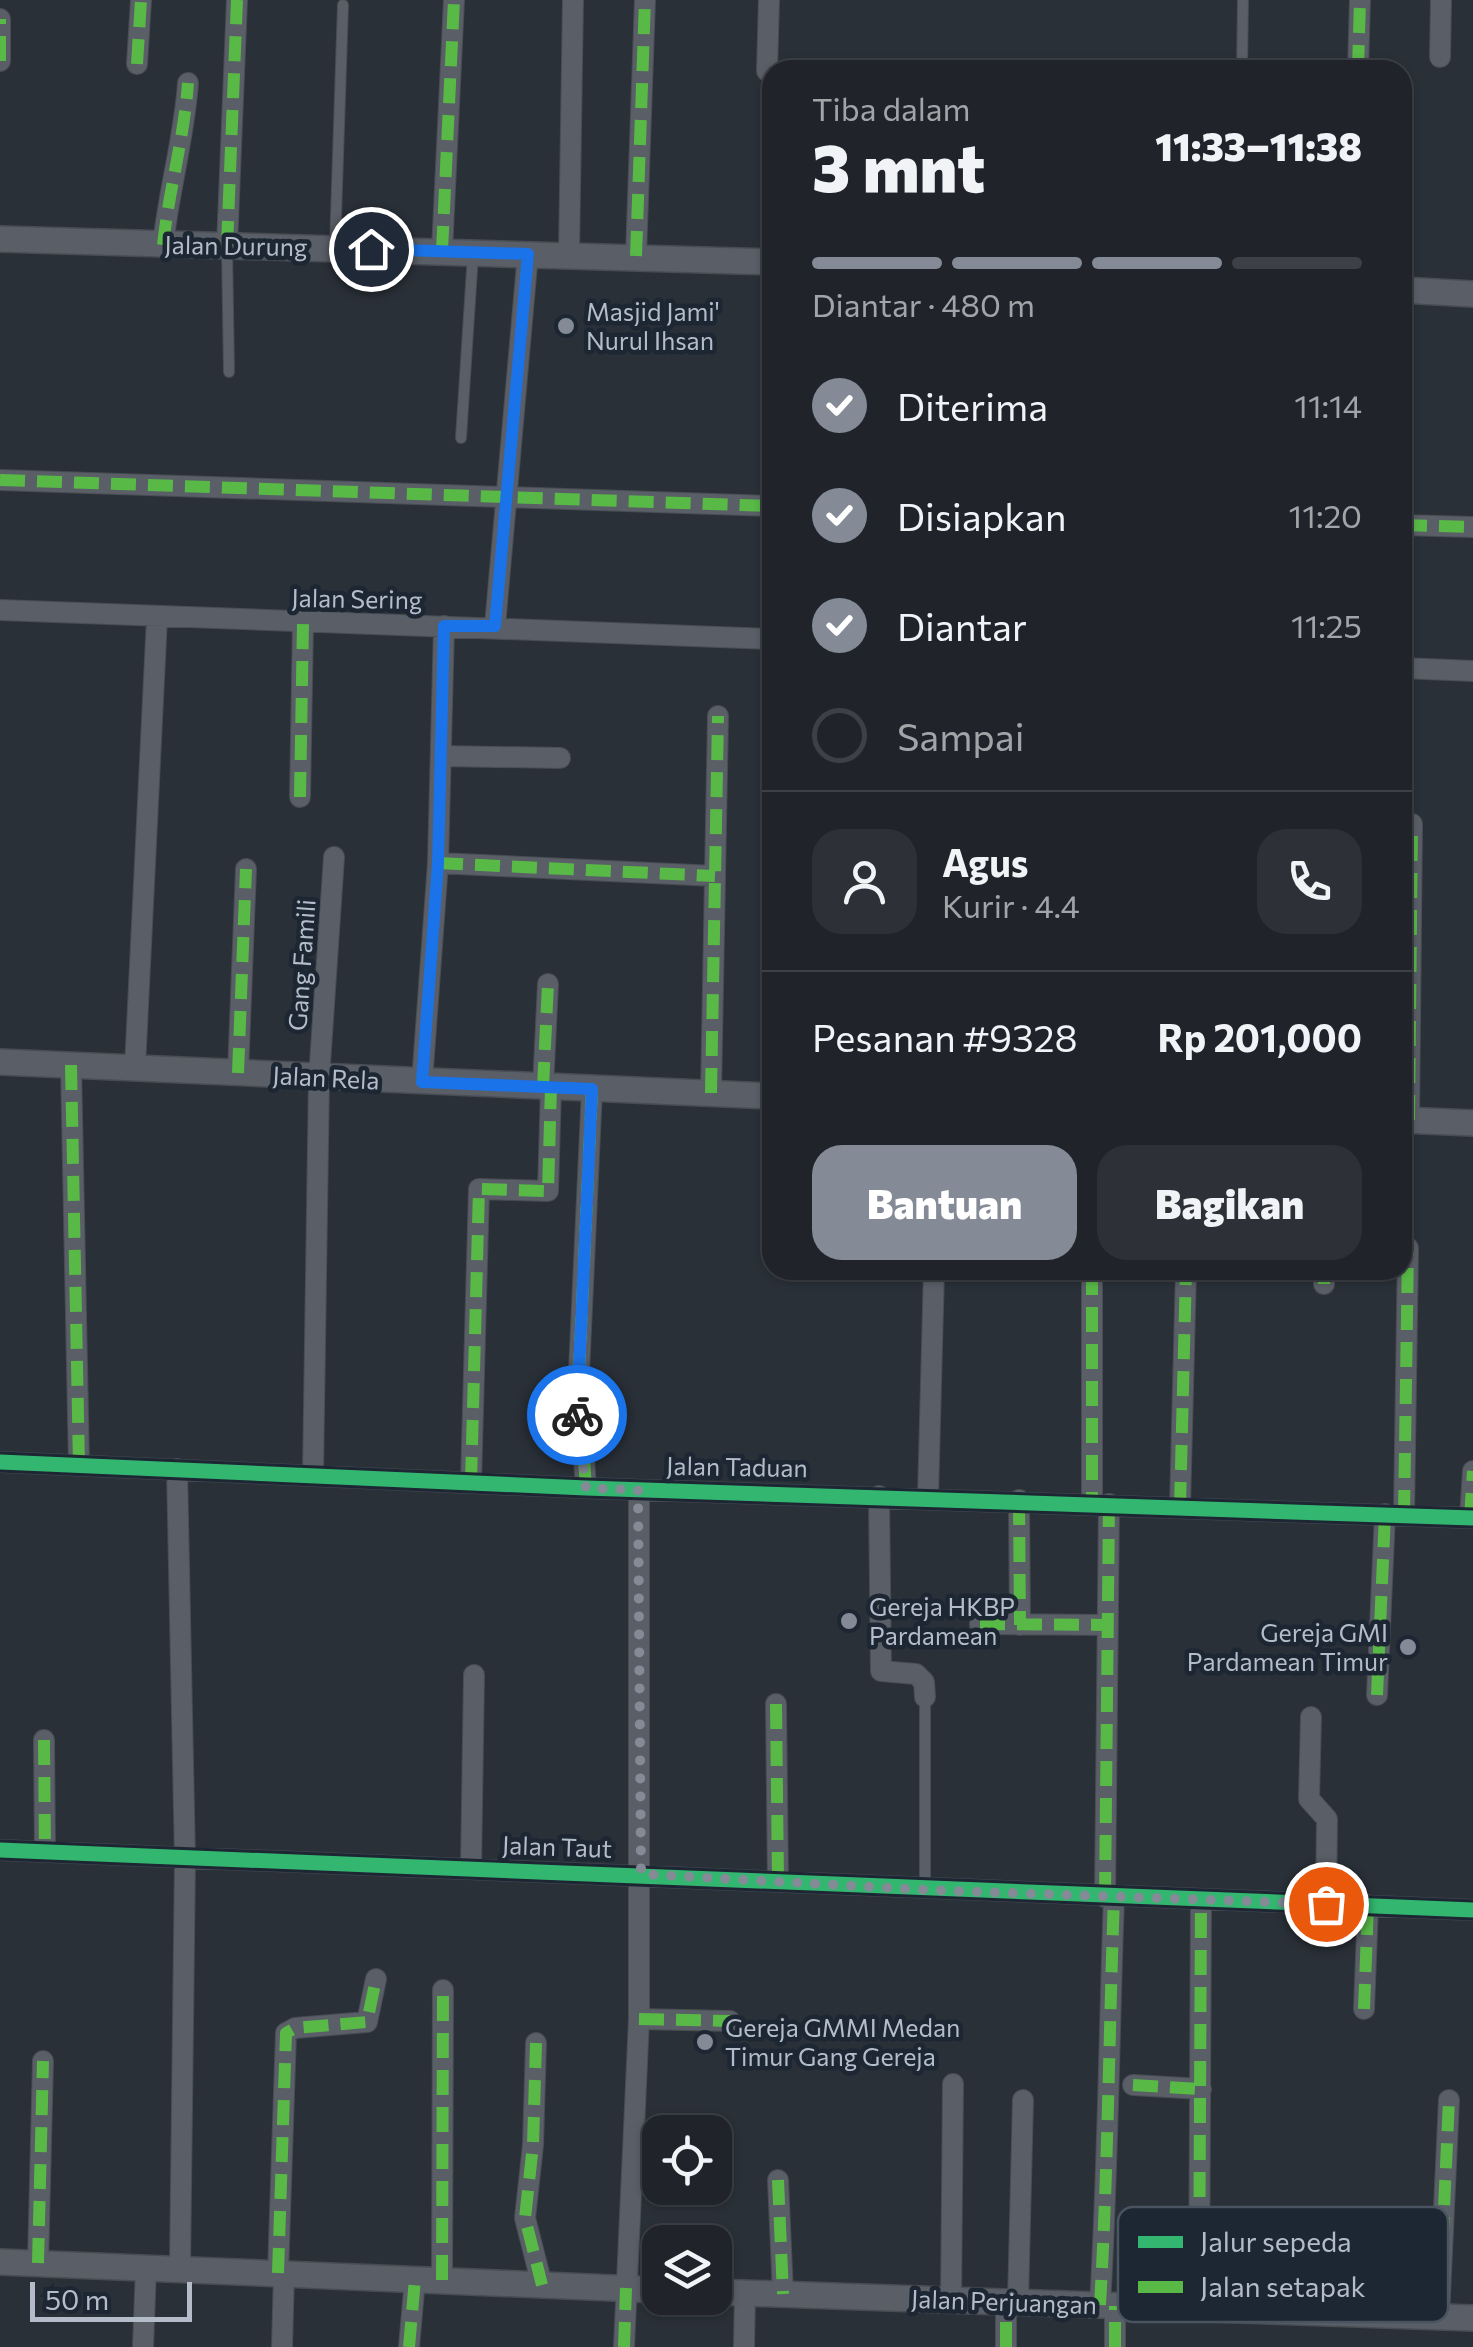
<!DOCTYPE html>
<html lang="id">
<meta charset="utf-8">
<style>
:root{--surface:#20242a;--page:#2d3036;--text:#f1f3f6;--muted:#a2a4a8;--line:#3d4147;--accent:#848b96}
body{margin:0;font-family:Commissioner,sans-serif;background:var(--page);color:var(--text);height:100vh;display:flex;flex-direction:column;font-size:38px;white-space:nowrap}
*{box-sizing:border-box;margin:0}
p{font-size:32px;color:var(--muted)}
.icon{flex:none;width:55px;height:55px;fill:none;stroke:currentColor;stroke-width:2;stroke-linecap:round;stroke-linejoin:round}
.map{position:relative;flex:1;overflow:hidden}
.panel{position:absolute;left:762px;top:60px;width:650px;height:1220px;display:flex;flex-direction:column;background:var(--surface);border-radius:30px;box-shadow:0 2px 8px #0004,0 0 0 2px var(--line)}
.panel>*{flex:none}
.tools{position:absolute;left:642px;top:2115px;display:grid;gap:20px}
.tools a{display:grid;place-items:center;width:90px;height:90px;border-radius:20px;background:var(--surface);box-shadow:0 2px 8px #0004,0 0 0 2px var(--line);font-size:50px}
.scale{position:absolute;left:30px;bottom:25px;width:162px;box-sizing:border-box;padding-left:10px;border:5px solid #b4bcc9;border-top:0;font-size:28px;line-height:35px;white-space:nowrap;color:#b4bcc9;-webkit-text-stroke:8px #1d2633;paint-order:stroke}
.pin{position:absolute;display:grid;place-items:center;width:85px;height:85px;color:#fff;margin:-42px;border:5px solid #fff;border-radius:50%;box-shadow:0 2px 10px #0007}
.courier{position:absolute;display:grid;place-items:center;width:100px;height:100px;margin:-50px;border:8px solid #1a73e8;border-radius:50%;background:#fff;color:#222;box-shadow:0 2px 12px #0007}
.head em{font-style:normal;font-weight:800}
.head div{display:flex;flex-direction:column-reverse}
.head{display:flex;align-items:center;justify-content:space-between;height:170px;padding:0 50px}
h1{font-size:65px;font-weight:800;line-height:75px}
.bar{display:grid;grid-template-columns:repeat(4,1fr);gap:15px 10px;align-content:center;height:120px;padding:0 50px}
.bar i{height:12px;border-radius:8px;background:var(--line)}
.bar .active{background:var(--accent)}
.bar p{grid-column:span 4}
.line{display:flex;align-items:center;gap:25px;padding:0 50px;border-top:2px solid var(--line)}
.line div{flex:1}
.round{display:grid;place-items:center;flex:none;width:105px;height:105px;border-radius:30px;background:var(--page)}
ol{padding:0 50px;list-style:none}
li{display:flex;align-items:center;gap:30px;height:110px}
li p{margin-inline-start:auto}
li .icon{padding:10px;border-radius:50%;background:var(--accent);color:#fff;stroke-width:4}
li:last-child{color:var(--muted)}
li i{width:55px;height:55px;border:5px solid var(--line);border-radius:50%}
.primary-button{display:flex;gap:20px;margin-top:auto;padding:20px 50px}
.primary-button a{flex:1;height:115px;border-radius:30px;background:var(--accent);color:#fff;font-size:40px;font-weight:800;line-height:115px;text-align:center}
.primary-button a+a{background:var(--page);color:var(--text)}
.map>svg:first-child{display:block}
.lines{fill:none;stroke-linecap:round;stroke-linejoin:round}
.service-casing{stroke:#484c53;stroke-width:12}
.minor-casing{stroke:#484c53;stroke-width:22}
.tertiary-casing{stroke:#484c53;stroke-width:28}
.service{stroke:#5a5e66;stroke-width:10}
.minor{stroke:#5a5e66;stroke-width:20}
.tertiary{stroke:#5a5e66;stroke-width:25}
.quiet{stroke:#58b947;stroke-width:12;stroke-dasharray:25 12;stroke-linecap:butt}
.cycleway-casing{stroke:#1d2633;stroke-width:21}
.cycleway{stroke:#33b770;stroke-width:15}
.done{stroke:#848b96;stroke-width:10;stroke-dasharray:0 18}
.route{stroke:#1a73e8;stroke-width:12}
.poi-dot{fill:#848b96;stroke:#1d2633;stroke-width:4}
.labels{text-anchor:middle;stroke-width:9;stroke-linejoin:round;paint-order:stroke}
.street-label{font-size:25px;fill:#b4bcc9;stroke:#1d2633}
.poi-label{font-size:25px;fill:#b4bcc9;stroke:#1d2633;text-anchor:start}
.key{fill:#1d2633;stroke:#4a5360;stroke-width:2.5}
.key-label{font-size:28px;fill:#b4bcc9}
</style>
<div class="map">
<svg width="1473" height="2347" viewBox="0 0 1473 2347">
<rect width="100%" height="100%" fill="#2a3038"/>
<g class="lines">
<g class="service-casing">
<path id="service" d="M1242,70L1243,0
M335,247L343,5
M227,248L229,372
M461,438L473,254
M925,1698V1891"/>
</g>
<g class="minor-casing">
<path id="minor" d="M1440,57L1441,0
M0,61V19
M137,64L141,0
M1358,70L1360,0
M767,71L769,0
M163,245C169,189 184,139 188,83
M227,246L237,0
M442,251L454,0
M569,253L573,0
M636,256L645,0
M0,480L772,506
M1402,525L1473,527
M0,610L772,639
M495,626L528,253
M1402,668L1473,671
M442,756L560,758
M300,797L303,623
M438,863L715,876
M71,1065L79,1465
M135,1067L157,618
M238,1073L246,869
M422,1082L438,863L444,626
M543,1087L548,984
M711,1093L718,716
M1409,1120L1412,824
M1092,1270V1503
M1324,1284V1270
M0,1462L586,1488L1473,1518
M177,1469L185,1860L180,2269
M313,1475L319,1078L334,857
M471,1482L479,1189L548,1191L551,1087
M586,1488L584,1459L576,1437L592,1089
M879,1496L881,1671L916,1674L924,1682L925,1697
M928,1497L934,1270
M1019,1500L1020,1625
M1180,1507L1186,1270
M1404,1515L1408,1248
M1470,1518L1473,1471
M980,1624L1108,1625
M1377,1695L1385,1514
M776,1704L778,1882
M1311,1717L1309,1799L1327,1819L1326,1904
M44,1740L45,1851
M0,1850L1473,1910
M471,1869L474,1675
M1105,1897L1109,1504
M1364,2009L1368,1905
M639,2019L730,2021
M536,2043L533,2145L525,2218L542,2285
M1133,2085L1201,2089
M778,2180L783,2294
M38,2263L43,2061
M278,2273L286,2033L295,2028L367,2022L376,1979
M442,2280L443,1990
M951,2302L953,2084
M1018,2302L1023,2100
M1100,2305C1108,2169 1109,2033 1114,1897
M1199,2308L1201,1899
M1385,2315L1389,2239
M1439,2316L1449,2100
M143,2347L146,2268
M282,2347L284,2273
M409,2347L415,2279
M624,2347L639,2019V1490
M744,2347L745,2293
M1006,2347V2301
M1115,2347V2306"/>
</g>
<g class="tertiary-casing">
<path id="tertiary" d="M0,239L772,262
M1402,290L1473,294
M0,1062L772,1096
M1402,1120L1473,1123
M0,2262L660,2290
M715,2292L1473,2318"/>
</g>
<use href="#service" class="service"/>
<use href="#minor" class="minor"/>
<use href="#tertiary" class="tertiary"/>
<path class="quiet" d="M0,61V19
M137,64L141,0
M1358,70L1360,0
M163,245C169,189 184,139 188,83
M227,246L237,0
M442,251L454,0
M636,256L645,0
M0,480L772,506
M1402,525L1473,527
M300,797L303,623
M438,863L715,876
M71,1065L79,1465
M238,1073L246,869
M543,1087L548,984
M711,1093L718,716
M1409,1120L1412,824
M1092,1270V1503
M1324,1284V1270
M471,1482L479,1189L548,1191L551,1087
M586,1488L584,1459L576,1437L592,1089
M1019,1500L1020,1625
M1180,1507L1186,1270
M1404,1515L1408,1248
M1470,1518L1473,1471
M980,1624L1108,1625
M1377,1695L1385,1514
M776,1704L778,1882
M44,1740L45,1851
M1105,1897L1109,1504
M1364,2009L1368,1905
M639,2019L730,2021
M536,2043L533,2145L525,2218L542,2285
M1133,2085L1201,2089
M778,2180L783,2294
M38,2263L43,2061
M278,2273L286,2033L295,2028L367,2022L376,1979
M442,2280L443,1990
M1100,2305C1108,2169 1109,2033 1114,1897
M1199,2308L1201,1899
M1385,2315L1389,2239
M1439,2316L1449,2100
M409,2347L415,2279
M624,2347L626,2288
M1006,2347V2301
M1115,2347V2306"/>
<g class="cycleway-casing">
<path id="cycleway" d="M0,1462L586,1488L1473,1518
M0,1850L1473,1910"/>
</g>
<use href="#cycleway" class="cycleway"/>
</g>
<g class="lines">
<path class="done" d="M577,1415L586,1488L638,1490L641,1874L926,1890L1326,1904"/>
<path class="route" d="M371,249L528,254L495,626H444L438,863L422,1082L592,1089L577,1415"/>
</g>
<g class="poi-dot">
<circle cx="566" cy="326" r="10"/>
<circle cx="849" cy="1621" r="10"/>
<circle cx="1408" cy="1647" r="10"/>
<circle cx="705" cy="2042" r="10"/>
</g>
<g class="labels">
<g class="street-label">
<text transform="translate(236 246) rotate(1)" y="9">Jalan Durung</text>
<text transform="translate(357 599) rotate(1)" y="9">Jalan Sering</text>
<text transform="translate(302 965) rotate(-86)" y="9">Gang Famili</text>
<text transform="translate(326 1078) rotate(3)" y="9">Jalan Rela</text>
<text transform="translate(737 1467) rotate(1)" y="9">Jalan Taduan</text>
<text transform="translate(557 1847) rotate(2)" y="9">Jalan Taut</text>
<text transform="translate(1004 2302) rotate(2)" y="9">Jalan Perjuangan</text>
</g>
<g class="poi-label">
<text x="586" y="321">Masjid Jami'<tspan x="586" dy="29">Nurul Ihsan</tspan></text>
<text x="869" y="1616">Gereja HKBP<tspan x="869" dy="29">Pardamean</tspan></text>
<text x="1388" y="1642" text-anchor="end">Gereja GMI<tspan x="1388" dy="29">Pardamean Timur</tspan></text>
<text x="725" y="2037">Gereja GMMI Medan<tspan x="725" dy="29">Timur Gang Gereja</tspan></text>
</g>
</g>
<rect x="1118" y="2207" width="330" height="115" rx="15" class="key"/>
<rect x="1138" y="2236" width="45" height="12" fill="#33b770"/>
<rect x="1138" y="2281" width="45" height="12" fill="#58b947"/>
<g class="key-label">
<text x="1200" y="2252">Jalur sepeda</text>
<text x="1200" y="2297">Jalan setapak</text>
</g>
</svg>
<div class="tools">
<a><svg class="icon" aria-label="locate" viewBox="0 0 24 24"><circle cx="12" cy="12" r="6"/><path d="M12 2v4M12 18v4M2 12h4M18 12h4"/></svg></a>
<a><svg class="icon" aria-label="layers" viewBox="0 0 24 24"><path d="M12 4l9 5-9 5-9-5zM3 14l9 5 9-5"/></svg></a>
</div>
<div class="scale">50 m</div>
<div class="pin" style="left:1326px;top:1904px;background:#ea580c"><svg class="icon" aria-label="bag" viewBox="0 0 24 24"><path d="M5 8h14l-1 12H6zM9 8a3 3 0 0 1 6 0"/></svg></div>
<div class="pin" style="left:371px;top:249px;background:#1f2937"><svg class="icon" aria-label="home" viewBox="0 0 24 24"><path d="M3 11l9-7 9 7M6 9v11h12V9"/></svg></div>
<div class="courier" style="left:577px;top:1415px"><svg class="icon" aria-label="bike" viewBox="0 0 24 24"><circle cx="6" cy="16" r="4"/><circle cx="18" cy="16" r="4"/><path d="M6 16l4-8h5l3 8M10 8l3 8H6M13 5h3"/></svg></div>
<section class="panel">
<div class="head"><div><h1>3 mnt</h1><p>Tiba dalam</p></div><em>11:33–11:38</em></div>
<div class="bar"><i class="active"></i><i class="active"></i><i class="active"></i><i></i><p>Diantar · 480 m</p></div>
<ol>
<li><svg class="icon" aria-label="check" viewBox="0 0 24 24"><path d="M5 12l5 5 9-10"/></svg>Diterima<p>11:14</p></li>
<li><svg class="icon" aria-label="check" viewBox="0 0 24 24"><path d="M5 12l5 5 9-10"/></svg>Disiapkan<p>11:20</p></li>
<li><svg class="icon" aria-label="check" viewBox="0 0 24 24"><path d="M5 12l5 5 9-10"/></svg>Diantar<p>11:25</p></li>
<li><i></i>Sampai</li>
</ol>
<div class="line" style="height:180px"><a class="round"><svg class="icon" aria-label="person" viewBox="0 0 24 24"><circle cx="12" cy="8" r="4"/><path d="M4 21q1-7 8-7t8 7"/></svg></a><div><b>Agus</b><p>Kurir · 4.4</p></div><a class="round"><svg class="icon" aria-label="phone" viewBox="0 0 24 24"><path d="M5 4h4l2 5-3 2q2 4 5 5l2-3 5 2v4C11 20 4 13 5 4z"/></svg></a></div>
<div class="line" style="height:130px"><div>Pesanan #9328</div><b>Rp 201,000</b></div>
<div class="primary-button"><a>Bantuan</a><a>Bagikan</a></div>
</section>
</div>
